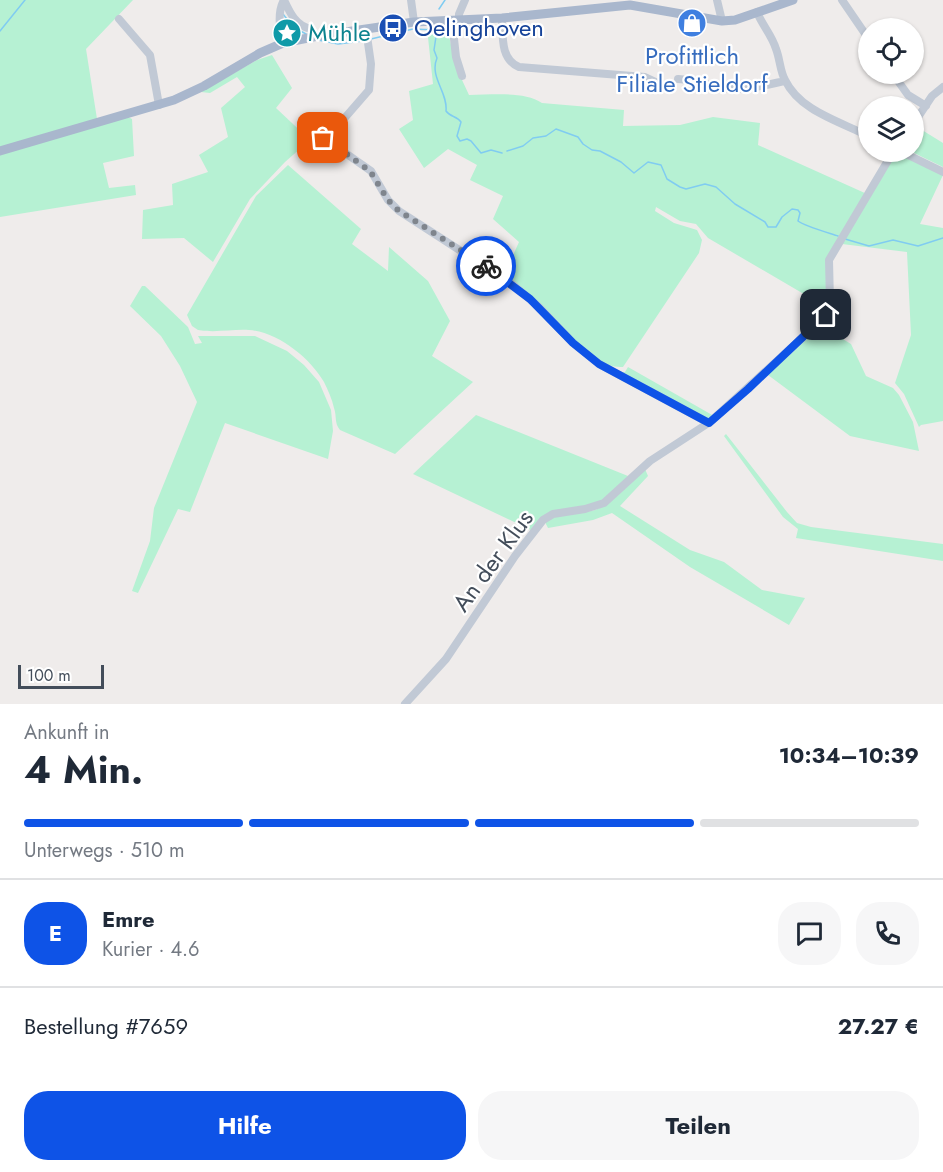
<!DOCTYPE html>
<html lang="de">
<meta charset="utf-8">
<style>
:root{--surface:#fff;--page:#f6f6f7;--text:#1f2937;--muted:#747a83;--line:#e0e1e3;--accent:#0e53e7}
body{margin:0;font-family:Jost,sans-serif;background:var(--page);color:var(--text);height:100vh;display:flex;flex-direction:column;font-size:22px;white-space:nowrap}
*{box-sizing:border-box;margin:0}
p{font-size:20px;color:var(--muted)}
.icon{flex:none;width:33px;height:33px;fill:none;stroke:currentColor;stroke-width:2;stroke-linecap:round;stroke-linejoin:round}
.map{position:relative;height:704px;overflow:hidden}
.drawer{display:flex;flex-direction:column;background:var(--surface);flex:1}
.drawer>*{flex:none}
.tools{position:absolute;left:858px;top:18px;display:grid;gap:12px}
.tools a{display:grid;place-items:center;width:66px;height:66px;border-radius:50%;background:var(--surface);box-shadow:0 2px 4px #0004;font-size:30px}
.scale{position:absolute;left:18px;bottom:15px;width:86px;box-sizing:border-box;padding-left:6px;border:3px solid #434d5a;border-top:0;font-size:16px;line-height:21px;white-space:nowrap;color:#434d5a;-webkit-text-stroke:4px #fff;paint-order:stroke}
.pin{position:absolute;display:grid;place-items:center;width:51px;height:51px;color:#fff;margin:-26px;border-radius:12px;box-shadow:0 3px 9px #0006}
.courier{position:absolute;display:grid;place-items:center;width:60px;height:60px;margin:-30px;border:4px solid #0e53e7;border-radius:50%;background:#fff;color:#222;box-shadow:0 2px 8px #0007}
.summary em{font-style:normal;font-weight:700}
.summary div{display:flex;flex-direction:column-reverse}
.summary{display:flex;align-items:center;justify-content:space-between;height:102px;padding:0 24px}
h1{font-size:39px;font-weight:700;line-height:45px}
.bar{display:grid;grid-template-columns:repeat(4,1fr);gap:9px 6px;align-content:center;height:72px;padding:0 24px}
.bar i{height:8px;border-radius:4px;background:var(--line)}
.bar .on{background:var(--accent)}
.bar p{grid-column:span 4}
.line{display:flex;align-items:center;gap:15px;padding:0 24px;border-top:2px solid var(--line)}
.line div{flex:1}
.round{display:grid;place-items:center;flex:none;width:63px;height:63px;border-radius:24px;background:var(--page)}
.action{display:flex;gap:12px;margin-top:auto;padding:12px 24px}
.action a{flex:1;height:69px;border-radius:24px;background:var(--accent);color:#fff;font-size:24px;font-weight:700;line-height:69px;text-align:center}
.action a+a{background:var(--page);color:var(--text)}
.map>svg:first-child{display:block}
.green{fill:#b6f1d3}
.lines{fill:none;stroke-linecap:round;stroke-linejoin:round}
.stream{stroke:#80ccf1;stroke-width:1.5}
.minor{stroke:#c1c9d5;stroke-width:8}
.major{stroke:#a9b7cd;stroke-width:9}
.done{stroke:#7f858d;stroke-width:6;stroke-dasharray:0 10.8}
.route{stroke:#0e53e7;stroke-width:8}
.labels{text-anchor:middle;stroke-width:4.5;stroke-linejoin:round;paint-order:stroke}
.transit-label{font-size:24px;fill:#164399;stroke:#fff;text-anchor:start}
.culture-label{font-size:24px;fill:#0d838f;stroke:#fff;text-anchor:start}
.shop-label{font-size:24px;fill:#366cbe;stroke:#fff}
.street-label{font-size:24px;fill:#434d5a;stroke:#fff}
</style>
<div class="map">
<svg width="943" height="704" viewBox="0 0 943 704">
<rect width="100%" height="100%" fill="#efeceb"/>
<path class="green" d="M0,0H133L86,49L97,119L0,148Z
M447,27L456,67L469,95C492,95 524,91 542,103L624,110L623,126L680,125L713,117L760,123L758,145L867,194L826,259L828,296L826,307L708,238L696,224L680,221L656,207L655,211L674,223L697,230L702,240L699,253L623,367C590,369 561,326 540,304C528,294 516,284 505,273L519,242L493,219L503,196L470,180L477,165L448,149L424,168L399,129L413,120L409,91L433,84L427,28Z
M272,55L292,88L276,108L310,140L285,162L250,199L213,262L184,238L142,239L143,210L173,205L172,184L208,172L199,155L228,137L221,108L245,87L237,77L210,93L201,92L257,60Z
M128,117L132,119L134,156L103,163L109,188L135,185L136,195L0,217V154Z
M922,130L943,143V167L912,152L914,143Z
M899,153L943,175L920,224L943,228V421L921,425L919,427L904,394L895,383L911,335L907,252L842,244L893,155Z
M288,165L361,229L352,244L388,271L389,247L428,281L450,321L432,356L473,382L395,454L340,430C334,423 337,416 334,408C332,399 328,390 324,382C310,358 278,332 249,330C232,329 216,333 198,330L192,326L187,315L256,196Z
M142,286H145L188,327L195,344L202,343L198,336H255L287,351L304,365L319,382L331,410L333,431L328,459L225,423L190,512L178,509L138,593L132,591L150,541L154,508L197,402L180,366L161,336L130,306Z
M821,326L851,344L866,376L893,388L899,395L913,422L919,451L850,436L768,375Z
M628,367L714,416L709,419L618,372H625Z
M476,415L628,476C620,484 610,497 600,502C572,514 551,500 531,530L413,474Z
M726,434L787,512L797,523L811,527L943,544V561L796,538L798,529L783,517L724,436Z
M645,469L648,476L620,506L690,550L724,562L762,590L805,598L789,625L690,567L612,513L593,520L548,528L545,522C560,512 578,515 595,510C611,505 632,481 645,469Z"/>
<g class="lines">
<path class="stream" d="M439,9L445,0
M283,14L293,27L306,34
M0,31L25,0
M371,39L413,29L437,30L434,50L437,58C429,77 448,92 446,111C450,117 457,116 461,122L457,136L460,141L467,139L471,141L481,153L491,150L502,153
M318,40L338,44L363,41
M507,151L523,146L533,138L546,136L556,129L578,137L583,144L592,150L600,151L621,162L634,173L648,162L661,165L667,179L680,187L686,189L705,184L716,187L735,204L765,222L768,227H776L782,217L792,209L798,210L800,213L798,221C804,226 829,233 838,236
M845,239L869,246L893,240L918,246L943,238"/>
<path class="minor" d="M284,0C290,13 296,26 311,29
M411,0L414,22
M717,0L722,21
M842,0L868,38
M757,12C762,25 772,35 776,49C780,59 780,71 785,80C800,111 839,121 868,136
M502,18C503,36 500,59 519,67L645,77L660,84
M119,19L150,55L159,105
M459,20V14L465,0
M452,21L456,57L462,76
M366,29L371,64L369,90L329,136L341,150L371,171L388,200L399,211L512,284L539,307L573,343L599,364L709,423
M283,43C280,31 277,12 284,0
M893,74L908,95L926,106
M678,79C694,80 708,85 724,88C743,91 766,85 785,81
M914,123L932,96L943,87
M309,147L323,138L329,136
M902,152L943,172
M405,704L446,659L515,556L543,520L553,514L585,509L604,503L650,461L710,422L824,318L830,303L829,260L893,152"/>
<path class="major" d="M0,151L174,100L204,86L260,53L283,43L318,36L414,22L502,18L630,5L722,21L735,20L793,0"/>
</g>
<g class="lines">
<path class="done" d="M323,138L329,136L341,150L370,171L388,200L399,211L486,266"/>
<path class="route" d="M486,266L530,299L573,343L599,364L709,423L748,389L826,315"/>
</g>
<defs>
<g id="shop-disc" transform="scale(1.5)"><circle r="9.5" fill="#3f7fe0" stroke="#fff"/><path d="M-5-2.5h2.3a2.7 3.5 0 0 1 5.4 0H5L5.5 6h-11ZM-1.5-2.5h3a1.5 2.3 0 0 0-3 0Z" fill="#fff"/></g>
<g id="bus-disc" transform="scale(1.5)"><circle r="9.5" fill="#1a4fb4" stroke="#fff"/><path d="M-5-6H5V4H4V6H2V4H-2V6H-4V4H-5ZM-3.5-4V0h7V-4ZM-3.5 1.2v1.5H-2V1.2ZM2 1.2v1.5H3.5V1.2Z" fill="#fff"/></g>
<g id="sight-disc" transform="scale(1.5)"><circle r="9.5" fill="#0f9aa8" stroke="#fff"/><path d="M0-6L1.8-2.2L6-1.7L2.9 1.2L3.7 5.4L0 3.3L-3.7 5.4L-2.9 1.2L-6-1.7L-1.8-2.2Z" fill="#fff"/></g>
</defs>
<g fill-rule="evenodd">
<use href="#shop-disc" x="692" y="23"/>
<use href="#bus-disc" x="393" y="28"/>
<use href="#sight-disc" x="287" y="33"/>
</g>
<g class="labels">
<g class="transit-label">
<text x="414" y="36">Oelinghoven</text>
</g>
<g class="culture-label">
<text x="308" y="41">Mühle</text>
</g>
<g class="shop-label">
<text x="692" y="64">Profittlich<tspan x="692" dy="28">Filiale Stieldorf</tspan></text>
</g>
<g class="street-label">
<text transform="translate(493 561) rotate(-54)" y="8">An der Klus</text>
</g>
</g>
</svg>
<div class="tools">
<a><svg class="icon" aria-label="locate" viewBox="0 0 24 24"><circle cx="12" cy="12" r="6"/><path d="M12 2v4M12 18v4M2 12h4M18 12h4"/></svg></a>
<a><svg class="icon" aria-label="layers" viewBox="0 0 24 24"><path d="M12 4l9 5-9 5-9-5zM3 14l9 5 9-5"/></svg></a>
</div>
<div class="scale">100 m</div>
<div class="pin" style="left:323px;top:138px;background:#ea580c"><svg class="icon" aria-label="bag" viewBox="0 0 24 24"><path d="M5 8h14l-1 12H6zM9 8a3 3 0 0 1 6 0"/></svg></div>
<div class="pin" style="left:826px;top:315px;background:#1f2937"><svg class="icon" aria-label="home" viewBox="0 0 24 24"><path d="M3 11l9-7 9 7M6 9v11h12V9"/></svg></div>
<div class="courier" style="left:486px;top:266px"><svg class="icon" aria-label="bike" viewBox="0 0 24 24"><circle cx="6" cy="16" r="4"/><circle cx="18" cy="16" r="4"/><path d="M6 16l4-8h5l3 8M10 8l3 8H6M13 5h3"/></svg></div>
</div>
<section class="drawer">
<div class="summary"><div><h1>4 Min.</h1><p>Ankunft in</p></div><em>10:34–10:39</em></div>
<div class="bar"><i class="on"></i><i class="on"></i><i class="on"></i><i></i><p>Unterwegs · 510 m</p></div>
<div class="line" style="height:108px"><b class="round" style="background:var(--accent);color:#fff">E</b><div><b>Emre</b><p>Kurier · 4.6</p></div><a class="round"><svg class="icon" aria-label="chat" viewBox="0 0 24 24"><path d="M4 5h16v11H9l-5 4z"/></svg></a><a class="round"><svg class="icon" aria-label="phone" viewBox="0 0 24 24"><path d="M5 4h4l2 5-3 2q2 4 5 5l2-3 5 2v4C11 20 4 13 5 4z"/></svg></a></div>
<div class="line" style="height:78px"><div>Bestellung #7659</div><b>27.27 €</b></div>
<div class="action"><a>Hilfe</a><a>Teilen</a></div>
</section>
